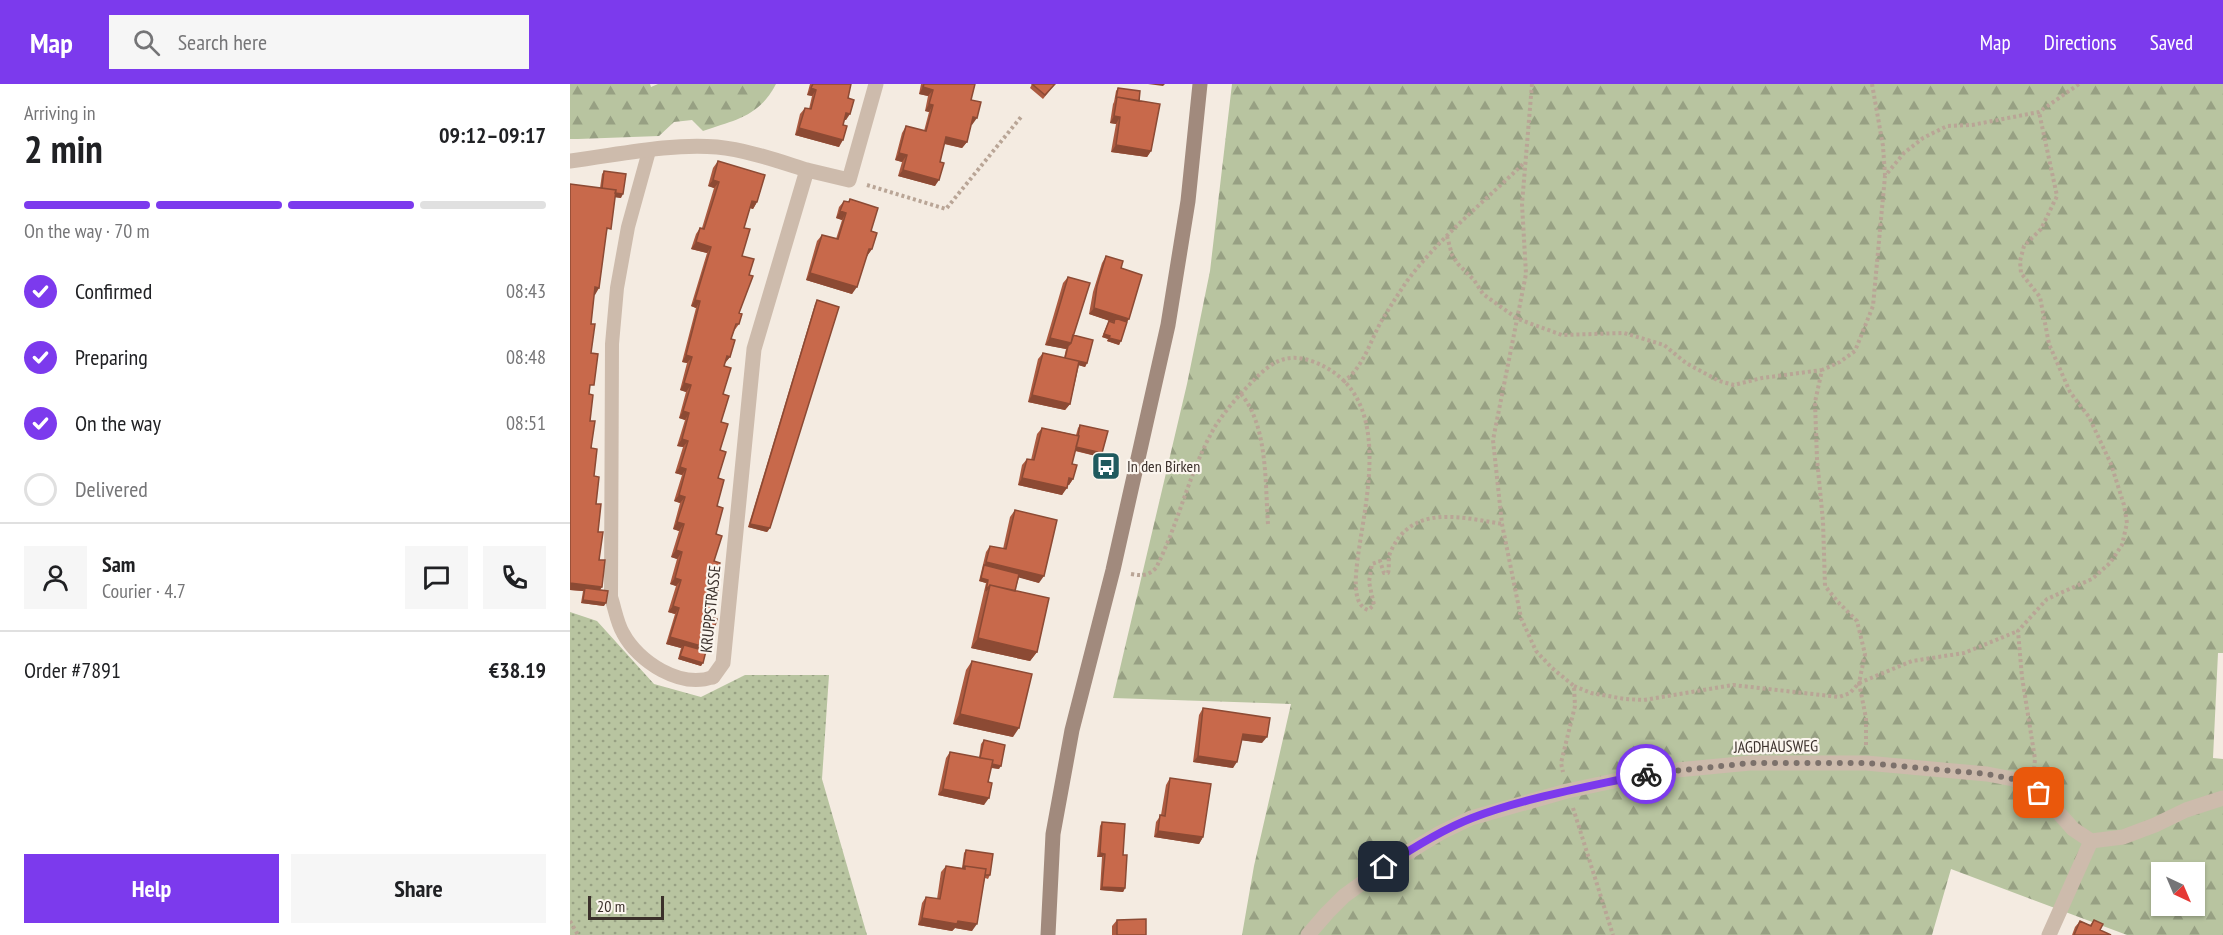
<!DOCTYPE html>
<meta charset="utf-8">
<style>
:root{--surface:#fff;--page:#f6f6f6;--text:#202124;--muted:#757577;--line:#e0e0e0;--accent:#7c3aed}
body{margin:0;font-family:"PT Sans Narrow",sans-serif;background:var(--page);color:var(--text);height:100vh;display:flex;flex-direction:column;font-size:22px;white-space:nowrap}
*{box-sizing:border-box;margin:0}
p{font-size:20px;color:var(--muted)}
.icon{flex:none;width:33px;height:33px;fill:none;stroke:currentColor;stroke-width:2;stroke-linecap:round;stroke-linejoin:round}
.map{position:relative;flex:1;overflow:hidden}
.sheet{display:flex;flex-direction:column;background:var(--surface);width:570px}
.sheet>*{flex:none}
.needle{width:39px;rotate:136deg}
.fabs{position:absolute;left:1581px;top:778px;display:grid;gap:12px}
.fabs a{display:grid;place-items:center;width:54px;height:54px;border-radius:0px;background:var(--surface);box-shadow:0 2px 4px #0004;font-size:30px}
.scale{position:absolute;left:18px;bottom:15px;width:76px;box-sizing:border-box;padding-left:6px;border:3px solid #3b302b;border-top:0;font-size:16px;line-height:21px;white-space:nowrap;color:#3b302b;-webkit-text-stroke:4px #fbf5ee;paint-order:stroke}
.pin{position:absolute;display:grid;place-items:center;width:51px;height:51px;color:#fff;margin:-26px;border-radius:12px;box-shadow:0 3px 9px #0006}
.courier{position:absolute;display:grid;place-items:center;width:60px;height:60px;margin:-30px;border:4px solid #7c3aed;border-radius:50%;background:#fff;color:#222;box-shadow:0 2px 8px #0007}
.summary em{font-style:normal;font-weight:800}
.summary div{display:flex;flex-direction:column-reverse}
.summary{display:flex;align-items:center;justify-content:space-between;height:102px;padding:0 24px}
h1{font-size:39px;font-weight:800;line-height:45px}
.bar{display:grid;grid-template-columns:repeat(4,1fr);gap:9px 6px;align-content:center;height:72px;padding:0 24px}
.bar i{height:8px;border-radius:4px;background:var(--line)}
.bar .active{background:var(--accent)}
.bar p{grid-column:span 4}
.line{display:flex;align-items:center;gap:15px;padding:0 24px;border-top:2px solid var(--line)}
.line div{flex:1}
.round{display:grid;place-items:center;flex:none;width:63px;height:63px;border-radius:0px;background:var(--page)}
ol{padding:0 24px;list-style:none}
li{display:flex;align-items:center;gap:18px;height:66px}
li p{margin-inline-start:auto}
li .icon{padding:6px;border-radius:50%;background:var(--accent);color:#fff;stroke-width:4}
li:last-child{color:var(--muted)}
li i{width:33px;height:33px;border:3px solid var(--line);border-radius:50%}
.action{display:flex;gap:12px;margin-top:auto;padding:12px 24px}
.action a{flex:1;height:69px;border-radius:0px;background:var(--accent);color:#fff;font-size:24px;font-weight:800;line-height:69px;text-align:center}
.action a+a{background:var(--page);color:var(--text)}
header{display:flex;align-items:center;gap:36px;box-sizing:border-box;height:84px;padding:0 30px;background:var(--accent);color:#fff}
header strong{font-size:28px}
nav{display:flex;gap:33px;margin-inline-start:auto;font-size:21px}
.search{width:420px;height:54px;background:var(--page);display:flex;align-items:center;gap:15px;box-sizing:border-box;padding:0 21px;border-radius:0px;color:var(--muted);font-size:22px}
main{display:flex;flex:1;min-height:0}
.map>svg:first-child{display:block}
.forest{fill:url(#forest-firs);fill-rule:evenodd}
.park{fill:url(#park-dots)}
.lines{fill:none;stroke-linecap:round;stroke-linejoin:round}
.path{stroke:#b9a596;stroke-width:4;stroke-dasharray:3 3;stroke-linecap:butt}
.lane{stroke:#cdbbac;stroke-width:14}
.street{stroke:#cdbbac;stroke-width:15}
.secondary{stroke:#a18a7d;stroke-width:15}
.wall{fill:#ac5a40}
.shaded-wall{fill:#8c4a34}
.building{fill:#c8694b;stroke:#8c4a34;stroke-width:1.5}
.done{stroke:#7c716b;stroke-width:6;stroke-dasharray:0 10.8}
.route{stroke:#7c3aed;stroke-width:8}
.labels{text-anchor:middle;stroke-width:4.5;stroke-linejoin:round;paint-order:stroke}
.poi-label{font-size:16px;fill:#3b302b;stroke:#fbf5ee;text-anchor:start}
.street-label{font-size:16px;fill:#3b302b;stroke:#fbf5ee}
</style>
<header>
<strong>Map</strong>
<div class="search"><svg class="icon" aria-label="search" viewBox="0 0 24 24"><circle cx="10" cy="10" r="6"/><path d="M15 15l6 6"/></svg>Search here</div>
<nav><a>Map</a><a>Directions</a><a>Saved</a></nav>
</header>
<main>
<section class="sheet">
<div class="summary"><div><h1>2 min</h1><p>Arriving in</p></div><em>09:12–09:17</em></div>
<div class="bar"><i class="active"></i><i class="active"></i><i class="active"></i><i></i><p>On the way · 70 m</p></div>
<ol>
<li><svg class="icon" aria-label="check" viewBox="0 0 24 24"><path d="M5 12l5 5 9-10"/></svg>Confirmed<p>08:43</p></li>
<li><svg class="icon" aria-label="check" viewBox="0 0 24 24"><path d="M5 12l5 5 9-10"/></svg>Preparing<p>08:48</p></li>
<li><svg class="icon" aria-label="check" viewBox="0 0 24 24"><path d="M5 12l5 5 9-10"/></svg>On the way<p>08:51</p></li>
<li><i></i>Delivered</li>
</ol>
<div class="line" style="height:108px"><a class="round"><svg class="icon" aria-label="person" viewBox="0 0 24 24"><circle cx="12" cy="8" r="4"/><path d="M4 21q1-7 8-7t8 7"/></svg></a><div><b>Sam</b><p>Courier · 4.7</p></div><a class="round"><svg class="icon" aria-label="chat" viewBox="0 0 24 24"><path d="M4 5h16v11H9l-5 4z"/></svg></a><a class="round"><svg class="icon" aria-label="phone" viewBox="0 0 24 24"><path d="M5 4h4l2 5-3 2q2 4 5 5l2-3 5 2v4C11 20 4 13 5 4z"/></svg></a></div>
<div class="line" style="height:78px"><div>Order #7891</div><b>€38.19</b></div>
<div class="action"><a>Help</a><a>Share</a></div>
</section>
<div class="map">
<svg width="1653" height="851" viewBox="0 0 1653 851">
<defs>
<pattern id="forest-firs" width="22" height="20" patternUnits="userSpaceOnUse" patternTransform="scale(1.5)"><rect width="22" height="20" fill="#b8c4a0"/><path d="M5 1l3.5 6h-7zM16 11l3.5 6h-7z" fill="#97a083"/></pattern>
<pattern id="park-dots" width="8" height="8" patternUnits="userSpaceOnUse" patternTransform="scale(1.5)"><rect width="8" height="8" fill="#b8c4a0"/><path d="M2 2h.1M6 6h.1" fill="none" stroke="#97a083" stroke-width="1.8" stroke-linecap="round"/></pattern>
</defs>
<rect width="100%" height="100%" fill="#f4ebe1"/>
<path class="forest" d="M0,0H80L81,3L88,0H206C189,33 165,36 133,47L122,36L104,38L89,52L8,55H0Z
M662,0H1653V569H1648L1643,674L1653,675V851H1557L1381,785L1362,851H672L684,782L721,620L543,614L617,300L640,187ZM1592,789H1624V822H1592Z"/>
<path class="park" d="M0,528L27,537L84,600L131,613L175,591H259L252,695L297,851H0Z"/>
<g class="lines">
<path class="path" d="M962,0L952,120L956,190L923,356L932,440L951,534L966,567L982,584L1004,602L1005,622L991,679L993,688
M1302,0L1313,62L1315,91
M297,101L376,125L451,33
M877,152L882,171L888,180L904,196L913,210L948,235L992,251L1054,249L1094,261L1116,279L1149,297L1164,301L1192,294L1252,286
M773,298C794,283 800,257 812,236C820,223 828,210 837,197C870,153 915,117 954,79
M671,310C698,342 695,399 698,440
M561,490C572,492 578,492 586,484C609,439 620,384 646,341C656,326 668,312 681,299C700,279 716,267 744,278C859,322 752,510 798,526L804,521L799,498L802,480L810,477L814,489H818C820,482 817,474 821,467C842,420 891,433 932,440
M1004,602L1021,609L1055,615L1074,616L1163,601L1269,613L1280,609L1289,599L1342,577L1394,569L1448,547
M1296,661V634L1289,599L1295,570L1287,537L1268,518L1255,502L1253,437L1247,375L1245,318L1252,286L1270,278L1285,267L1303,222L1315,92L1334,69L1353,54L1377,42L1402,41L1469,28L1509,0
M1464,685L1465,675L1452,593L1448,547L1477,515L1522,495L1540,479L1552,461L1557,439L1554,421L1541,380L1519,333L1500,308L1479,260L1470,213L1451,189L1450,177L1454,162L1471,145L1487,112L1469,28
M1003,724L1043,851
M0,837L8,851"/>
<path class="lane" d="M79,67L58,143L47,204L42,260L41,513C45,525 47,539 53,549C68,578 111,605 143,593"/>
<path class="street" d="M0,77C48,71 99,59 147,63C177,66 208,77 237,86L184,265L153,579L143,593
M237,86L279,96L306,0
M738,851L757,829L774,812L814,783L870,749L901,734L997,707L1086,688L1180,679H1296L1417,690L1443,695L1461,703L1479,718L1503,745L1521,757L1553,753L1585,741L1616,726L1653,714
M1479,851L1521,757"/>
<path class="secondary" d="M478,851L483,750L502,646L543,486L598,241L618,117L630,0"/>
</g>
<path class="wall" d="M240,0H281L278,14L276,36H274L273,41L269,63L225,51L230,30L235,24L239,25L242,12L237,11Z
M351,0H405L401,16L402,41L401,40L397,58L392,64L374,60L365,102L328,92L332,78L325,76L332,49L336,42L354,47L359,28L355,27L358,12L349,10Z
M462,0H485L473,15L460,4Z
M548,4L569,17L581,67L577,73L541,68L546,40L540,39L543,20L544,18L546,7Z
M148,77L187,118L183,125L180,124L174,144L169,240L164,247L161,255L160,273L155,279L154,282L146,450L141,533L138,564L136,567L131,582L108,575L111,564L96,560L105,530L98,528L106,502L100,500L107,475L101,473L109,447L103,445L110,419L104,417L112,391L105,389L113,363L107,362L115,336L109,334L116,308L110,306L117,279L112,278L126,224L121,222L137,169L121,165L126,150L130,144H132L144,104L138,102L143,84Z
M34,87L51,114L45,113L36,151L29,204L24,210L21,240V269L19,308L20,337L32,503L30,506L34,522L11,519L13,507L0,506V100L30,104L32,90Z
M280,115L301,147L302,165L297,172H296L282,210L236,196L247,157L252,151L266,155L272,136L266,134L269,123L274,117L278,118Z
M536,172L559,235L557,238L549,261L537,257L538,255L532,253L537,241L539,237L542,238H543L519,230L523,208L532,179Z
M498,193L503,251L517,279L515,283L509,281L500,320L495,326L458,318L468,275L473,269L494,274L496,265L475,261L493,199Z
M247,216L200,444L197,448L178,443L245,220Z
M510,341L530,373L505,367L502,380L503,395L499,401H497L492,411L448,401L452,381L457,375L461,376L467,350L472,344L506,351L508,344Z
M445,426L469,499L449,493L445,507L467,568L460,577L401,564L416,499L409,497L416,468L420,462L433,465L440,433Z
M402,577L443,653L383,640L396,586Z
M633,624L692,659L672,656L663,684L623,678L629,631Z
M414,656L429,685L421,684L414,721L368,711L376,674L380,668L409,674L411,660Z
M600,694L633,753L629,760L584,753L586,738L591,731L596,701Z
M532,738L553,771L555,804L553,808L530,806L532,773H527L530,742Z
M396,766L420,791L418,795L415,794L402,847L385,844L382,847L348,841L352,819L356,813L367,815L371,788L376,782L392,784L394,769Z
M547,836L576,851H542V842Z
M1524,836L1530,846L1541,851H1502L1505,843L1510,837L1520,841Z"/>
<path class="shaded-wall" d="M578,0H595L593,2Z
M353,3L363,6L358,12L349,10Z
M241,4L246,6L242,12L237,11Z
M359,20L363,21L359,28L355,27Z
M276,29L280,30L276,36L271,35Z
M544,32L550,33L546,40L540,39Z
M403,33L407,34L402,41L399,39Z
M229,44L273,56L269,63L225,51Z
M376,53L397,58L392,64L372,59Z
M546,61L581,67L577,73L541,68Z
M329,69L337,71L332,78L325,76Z
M333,86L369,96L365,102L328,92Z
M143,96L149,98L144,104L138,102Z
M32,108L53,110L51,114L29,111Z
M182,117L187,118L183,125L177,123Z
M270,127L276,129L272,136L266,134Z
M126,158L141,163L137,169L121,165Z
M299,165H302L297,172L294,171Z
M240,189L287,203L282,210L236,196Z
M25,203L29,204L25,211L21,210Z
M125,216L130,217L126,224L121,222Z
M524,224L559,235L554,241L545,234L543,238L519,230Z
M534,250L540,252L538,255L532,253Z
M480,254L501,259L496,265L475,261Z
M539,254L551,257L549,261L537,257Z
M116,271L122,273L117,279L112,278Z
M157,272L160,273L155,279L152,278Z
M495,274L517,279L515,283L493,277Z
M114,299L121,301L116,308L110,306Z
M462,311L500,320L495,326L458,318Z
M113,327L119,329L115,336L109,334Z
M112,355L118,357L113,363L107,362Z
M505,363L532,369L530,373L503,366Z
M110,383L116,385L112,391L105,389Z
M452,394L497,404L492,411L448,401Z
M499,394L503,395L499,401L495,400Z
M109,411L115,413L110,419L104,417Z
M107,438L114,440L109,447L103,445Z
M180,440L200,444L197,448L178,443Z
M106,466L112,468L107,475L101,473Z
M416,478L474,492L469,499L413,484Z
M105,494L111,496L106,502L100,500Z
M411,494L418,496L416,499L409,497Z
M0,499L32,503L27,509L15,504L13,507L0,506Z
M13,516L36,519L34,522L11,519Z
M103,522L109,524L105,530L98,528Z
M100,553L138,564L134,571L114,561L111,564L96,560Z
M408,554L467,568L460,577L401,564Z
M110,572L133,579L131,582L108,575Z
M390,630L449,644L443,653L383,640Z
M673,650L697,653L692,659L669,656Z
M628,672L667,678L663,684L623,678Z
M410,677L431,682L429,685L407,681Z
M373,705L419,714L414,721L368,711Z
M588,747L633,753L629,760L584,753Z
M530,769L535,770L532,773H527Z
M532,803L555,804L553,808L530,806Z
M352,834L388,837L407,840L402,847L385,844L382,847L348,841Z"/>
<path class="building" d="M243,0H281L278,14L284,16L280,30L276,29L273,41L277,42L273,56L229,44L235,24L241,25L246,6L241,4Z
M354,0H405L401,16L411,18L407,34L403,33L397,58L376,53L370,78L374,79L369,96L333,86L337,71L329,69L336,42L356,47L363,21L359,20L363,6L353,3Z
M462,0H485L475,11Z
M548,4L570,7L569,17L547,13L546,15Z
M547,13L590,20L581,67L546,61L550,33L544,32Z
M148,77L195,91L187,118L182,117L174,144L180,145L172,172L184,175L179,191L183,192L169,229L172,230L169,240H166L161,255L165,256L160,273L157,272L154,282L161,284L153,310L159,312L151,338L158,340L150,366L156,368L148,394L154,396L147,422L153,424L146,450L152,452L144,477L150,479L142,505L148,507L141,533L147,535L138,564L100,553L109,524L103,522L111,496L105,494L112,468L106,466L114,440L107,438L115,413L109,411L116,385L110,383L118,357L112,355L119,329L113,327L121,301L114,299L122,273L116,271L130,217L125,216L141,163L126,158L130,144L134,145L149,98L143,96Z
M34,87L56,90L53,110L45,109L46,106L32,104Z
M0,100L46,106L41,145L37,144L29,204L25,203L21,240H25L21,269L28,270L24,301H20L19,310L23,311L20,337H25L21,364L27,365L24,392L29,393L26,420H31L28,448H33L29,476H35L32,503L0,499Z
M280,115L308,124L301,147L307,149L302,165H299L287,203L240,189L252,151L268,155L276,129L270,127L274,117L279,118Z
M536,172L553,177L551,184L572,191L559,235L524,224L527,202Z
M498,193L520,199L501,259L480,254Z
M247,216L269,223L200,444L180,440Z
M545,234L557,238L551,257L539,254L540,252L534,250L539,237L544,239Z
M503,251L523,256L517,279L495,274L498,262L501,259Z
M473,269L509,277L500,320L462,311Z
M510,341L538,347L532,369L506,363L509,352H508Z
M472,344L509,352L502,380L507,381L503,395L499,394L497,404L452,394L457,375L464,376Z
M445,426L487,436L474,492L416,478L420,462L436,465Z
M414,481L449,490L445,507L420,501L416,507L418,496L411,494Z
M420,501L479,514L467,568L408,554Z
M15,504L38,507L36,519L13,516Z
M114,561L136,567L133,579L110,572Z
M402,577L462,590L449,644L390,630Z
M633,624L700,634L697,653L673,650L667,678L628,672Z
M414,656L435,661L431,682L422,680L423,676L410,674Z
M380,668L423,676L418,698L422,699L419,714L373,705Z
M600,694L641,700L633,753L588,747L590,731L595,732Z
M532,738L555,740L553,771H557L555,804L532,803L535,770L530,769Z
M396,766L423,770L420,791H415L416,785L395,782L393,785Z
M376,782L395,785V782L416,785L407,840L388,837L387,840L352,834L356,813L370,815Z
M576,835V851H547V836Z
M1524,836L1533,840L1530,846L1541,851H1504L1510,837L1521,842Z"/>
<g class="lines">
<path class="done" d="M1076,690L1180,679H1296L1417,690L1443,695L1469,709"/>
<path class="route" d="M814,783C841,765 871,746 902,734C958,713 1018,703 1076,690"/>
</g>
<defs>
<g id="bus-square" transform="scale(1.5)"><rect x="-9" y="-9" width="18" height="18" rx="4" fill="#1f5a5e" stroke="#fbf5ee"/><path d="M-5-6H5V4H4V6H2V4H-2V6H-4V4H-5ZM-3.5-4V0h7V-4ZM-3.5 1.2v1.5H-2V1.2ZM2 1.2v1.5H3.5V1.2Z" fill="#fff"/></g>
</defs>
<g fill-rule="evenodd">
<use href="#bus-square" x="536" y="382"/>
</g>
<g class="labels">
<g class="poi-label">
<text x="557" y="388">In den Birken</text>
</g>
<g class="street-label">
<text transform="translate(140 525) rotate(-84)" y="6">KRUPPSTRASSE</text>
<text transform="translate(1206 662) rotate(-1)" y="6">JAGDHAUSWEG</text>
</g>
</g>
</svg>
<div class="fabs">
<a><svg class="needle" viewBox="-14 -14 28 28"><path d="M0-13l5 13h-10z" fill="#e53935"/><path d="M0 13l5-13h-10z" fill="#757577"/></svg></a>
</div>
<div class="scale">20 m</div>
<div class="pin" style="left:1469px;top:709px;background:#ea580c"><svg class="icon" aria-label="bag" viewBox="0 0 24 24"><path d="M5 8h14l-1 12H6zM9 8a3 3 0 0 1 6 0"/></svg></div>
<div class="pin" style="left:814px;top:783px;background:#1f2937"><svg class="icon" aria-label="home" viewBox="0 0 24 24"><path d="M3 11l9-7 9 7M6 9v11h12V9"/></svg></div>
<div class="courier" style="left:1076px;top:690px"><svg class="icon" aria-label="bike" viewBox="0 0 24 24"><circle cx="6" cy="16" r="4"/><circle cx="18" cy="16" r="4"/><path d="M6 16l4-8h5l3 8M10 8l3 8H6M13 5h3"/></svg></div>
</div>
</main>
